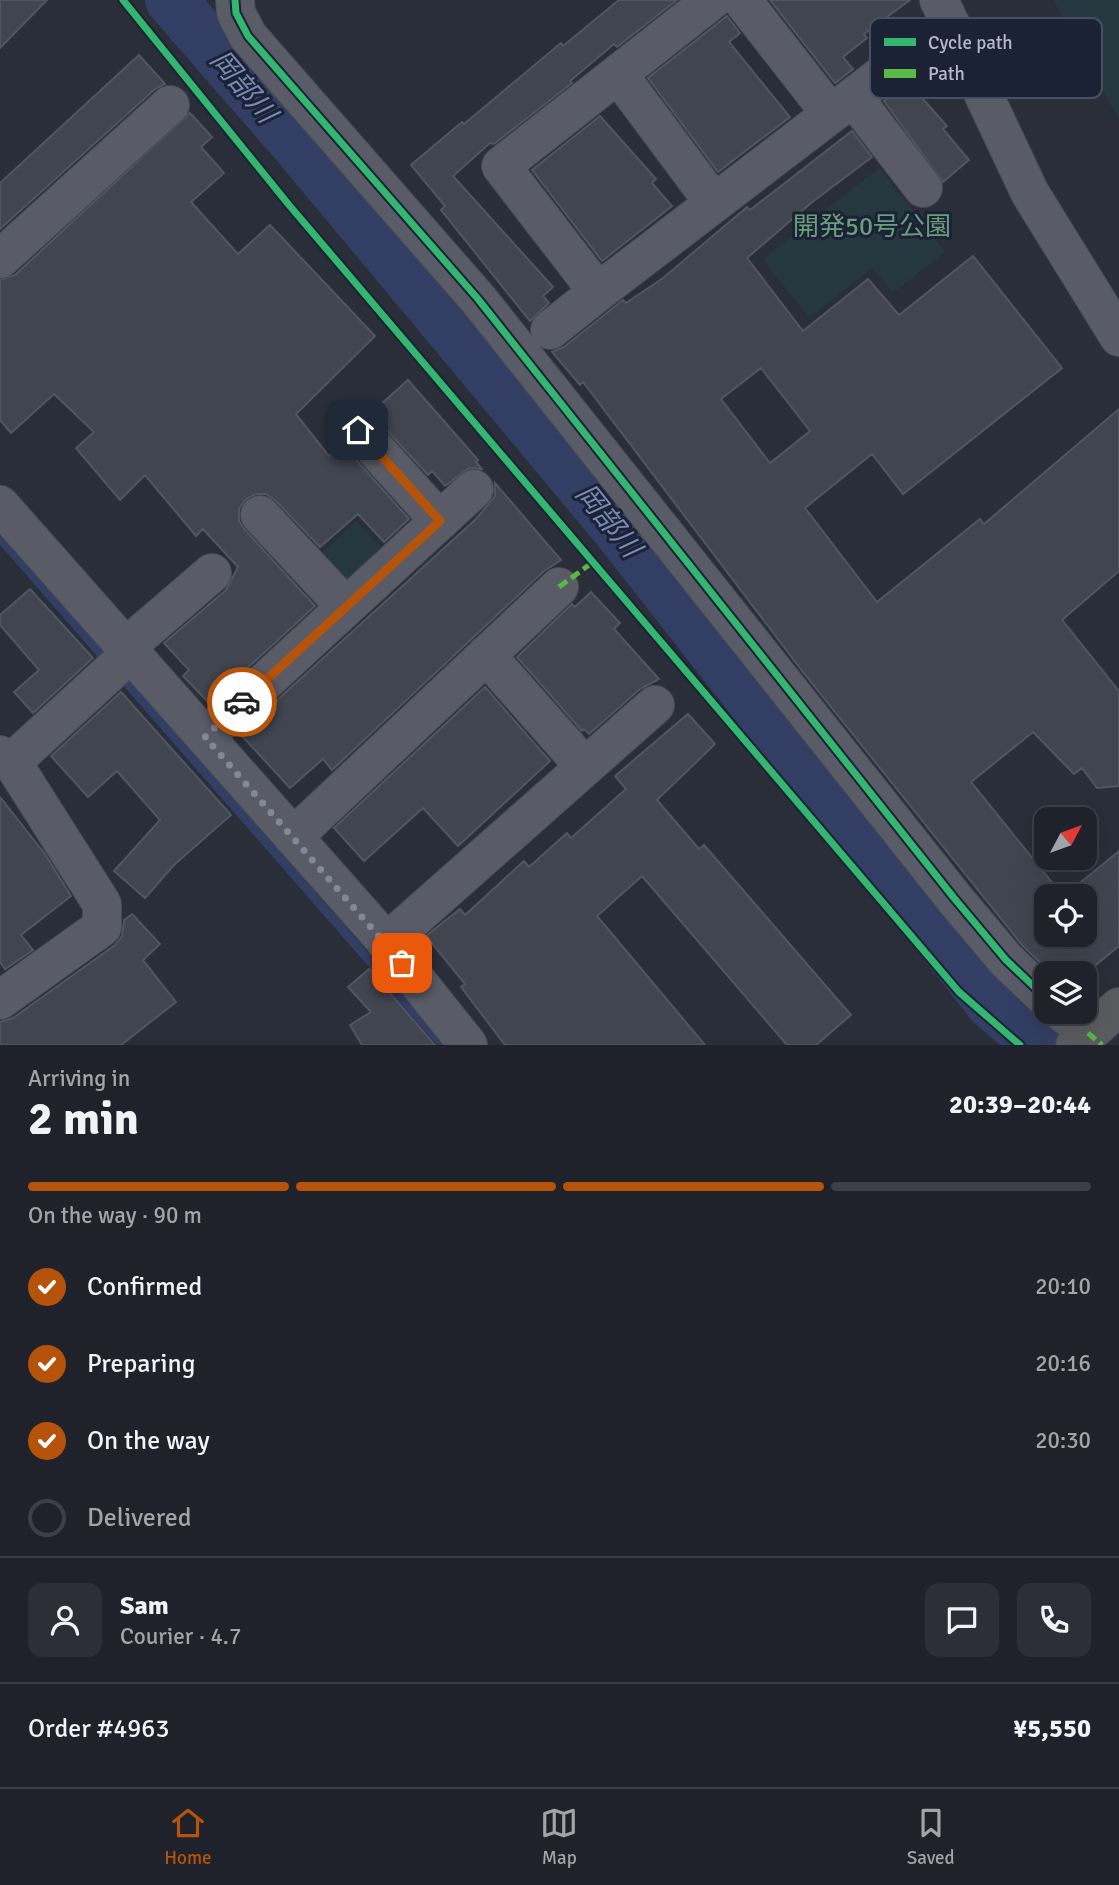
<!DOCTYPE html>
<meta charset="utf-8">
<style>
:root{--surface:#1f222b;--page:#2c2f37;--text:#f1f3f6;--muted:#a1a4a9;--line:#3c3f47;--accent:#b45309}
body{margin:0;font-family:Signika,"Noto Sans JP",sans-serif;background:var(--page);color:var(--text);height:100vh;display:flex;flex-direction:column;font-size:26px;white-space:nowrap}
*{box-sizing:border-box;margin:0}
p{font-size:23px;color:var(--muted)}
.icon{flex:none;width:38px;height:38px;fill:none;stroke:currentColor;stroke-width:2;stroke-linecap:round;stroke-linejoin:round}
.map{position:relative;height:1045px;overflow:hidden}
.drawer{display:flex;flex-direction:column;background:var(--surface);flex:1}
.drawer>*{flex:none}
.needle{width:46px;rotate:49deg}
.buttons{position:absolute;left:1034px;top:807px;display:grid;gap:14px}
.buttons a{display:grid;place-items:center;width:63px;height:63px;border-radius:14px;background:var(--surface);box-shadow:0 7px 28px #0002,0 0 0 2px var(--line);font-size:35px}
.pin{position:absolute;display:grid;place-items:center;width:60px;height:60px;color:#fff;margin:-30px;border-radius:14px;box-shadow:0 4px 10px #0006}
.courier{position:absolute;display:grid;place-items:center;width:70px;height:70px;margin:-35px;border:5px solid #b45309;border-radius:50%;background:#fff;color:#222;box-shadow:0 2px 9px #0007}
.head em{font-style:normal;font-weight:700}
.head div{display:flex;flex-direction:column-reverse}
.head{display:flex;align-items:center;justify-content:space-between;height:119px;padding:0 28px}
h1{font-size:46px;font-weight:700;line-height:52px}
.bar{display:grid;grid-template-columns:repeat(4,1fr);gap:10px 7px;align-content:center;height:84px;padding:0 28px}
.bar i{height:9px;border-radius:5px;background:var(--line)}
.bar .current{background:var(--accent)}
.bar p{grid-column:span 4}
.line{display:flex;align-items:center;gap:18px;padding:0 28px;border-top:2px solid var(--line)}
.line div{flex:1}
.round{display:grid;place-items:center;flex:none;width:74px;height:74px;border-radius:14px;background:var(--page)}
ol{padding:0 28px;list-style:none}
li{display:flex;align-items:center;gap:21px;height:77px}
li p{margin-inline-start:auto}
li .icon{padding:7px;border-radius:50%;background:var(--accent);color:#fff;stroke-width:4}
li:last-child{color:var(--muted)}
li i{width:38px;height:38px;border:4px solid var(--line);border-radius:50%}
.menu{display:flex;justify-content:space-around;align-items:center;height:98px;border-top:2px solid var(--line);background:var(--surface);font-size:19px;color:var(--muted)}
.menu a{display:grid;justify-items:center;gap:4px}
.menu .current{color:var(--accent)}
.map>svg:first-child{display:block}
.green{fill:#253840}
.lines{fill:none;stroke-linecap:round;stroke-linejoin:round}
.stream{stroke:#323e63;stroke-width:9}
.river{stroke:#323e63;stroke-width:52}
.building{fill:#414550;stroke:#515561;stroke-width:2;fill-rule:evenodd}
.minor-casing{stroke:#454952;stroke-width:40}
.highway-casing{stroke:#464a55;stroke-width:40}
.minor{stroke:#595c67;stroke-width:38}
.highway{stroke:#5a5c60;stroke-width:38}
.quiet{stroke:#58b947;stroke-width:5;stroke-dasharray:10 5;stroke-linecap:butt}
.cycleway-casing{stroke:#1b2235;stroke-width:11}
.cycleway{stroke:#33b770;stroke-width:7}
.done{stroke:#838898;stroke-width:7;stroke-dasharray:0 12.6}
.route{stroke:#b45309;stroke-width:9}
.labels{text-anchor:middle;stroke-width:6;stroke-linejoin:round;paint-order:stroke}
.park-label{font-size:26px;fill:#689e7c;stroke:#1b2235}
.water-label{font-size:28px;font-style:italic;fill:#7889b5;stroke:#1b2235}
.key{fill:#1b2235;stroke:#494f62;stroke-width:2}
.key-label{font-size:19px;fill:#b3b8cb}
</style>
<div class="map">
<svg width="1119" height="1045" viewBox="0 0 1119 1045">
<rect width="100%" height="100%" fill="#292e39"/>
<path class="green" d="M1053,0H1119V120Z
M879,168L945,252L893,293L872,268L809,318L763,259Z
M356,521L386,553L346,589L317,556Z"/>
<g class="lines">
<path class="stream" d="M0,538L108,662
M120,675L443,1045"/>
<path class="river" d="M171,0L295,142L613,523L992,1004L1040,1045"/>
</g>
<path class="building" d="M0,0H47L0,48Z
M619,0H677L617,47L614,44L570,81L572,83L494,144L490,143L453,176L553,287L543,296L549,303L530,321L441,210L445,206L411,165L462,122L464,124L561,43L563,46Z
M770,0H910L864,34L867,38L843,57L853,69L835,83Z
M727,16L740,33L729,42L790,117L718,172L648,78Z
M139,55L165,84L155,89L0,229V183Z
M914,78L929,94L923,99L947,126L943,129L969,160L943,182L884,101Z
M190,113L212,137L201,147L224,173L191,202L238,254L270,225L375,336L296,414L329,456L342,444L409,519L384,542L358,514L320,547L275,500L266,494H256L246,499L239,509V521L244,529L315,606L209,703L183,676L189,670L164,643L226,590L238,567L203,529L196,536L145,475L120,500L76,448L94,432L54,394L11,433L0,420V280L15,275Z
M600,116L656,179L652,183L672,206L602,261L532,170Z
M852,131L872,157L811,203L747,258L803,331L868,279L899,315L973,256L1062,368L903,494L872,454L805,508L877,602L980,519L984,524L1119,409V571L1062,620L1119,691V786L1097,788L1082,768L1074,774L1033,732L971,782L1063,896H1046V934H1085V896H1064L1119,851V946L1085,974L1051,973L1022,945L802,671L583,382L580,385L552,352L564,347L623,300L626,303L663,278L747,207L750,210ZM761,368L810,431L770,463L721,399Z
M408,380L478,460L476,462L482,469L469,468L445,486L432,471L428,475L371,413Z
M495,483L561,560L544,571L332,770L323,759L290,788L243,737L266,714L264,712L476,519L495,496Z
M30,589L93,658L33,713L14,692L39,670L0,625V615Z
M591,592L620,623L614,629L659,679L640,689L589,734L584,729L582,731L517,657L572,604L575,607Z
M485,687L550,761L458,846L423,808L364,861L334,828Z
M121,692L231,815L174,865L145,898L114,871L160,820L117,771L88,797L51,756Z
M688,714L715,744L657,800L699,849L704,845L851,1015L816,1045H787L642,876L597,916L705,1045H505L461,987L465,984L426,936L460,909L465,915L524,861L529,867L567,833L571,838L626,789L615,776Z
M0,797L45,854L71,896L21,935L33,950L5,969L0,962Z
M132,914L160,944L143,960L176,1002L121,1045H0V1022L13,1018L115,945L122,936L124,920Z
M369,969L435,1045H362L350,1025L371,1012L348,987Z"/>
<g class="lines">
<g class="minor-casing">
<path id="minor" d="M235,0L236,13L248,36L478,299L954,898L1006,960L1046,998
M712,0L501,166L598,292L950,23
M742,0L831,114
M939,0L1030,193L1119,337
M618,74L714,203
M853,97L923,188
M0,259L170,105
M550,330L598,292
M358,430L440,521
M0,505L382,937L468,1045
M260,515L346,607
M126,647L212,573
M486,655L585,767
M205,737L474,489
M0,755L12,762L102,904V927L0,1000
M12,762L131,653
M293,837L559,587
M386,943L655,705
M1062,1012L1088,1033"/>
</g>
<g class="highway-casing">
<path id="highway" d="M1075,1045L1119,1007"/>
</g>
<use href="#minor" class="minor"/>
<use href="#highway" class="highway"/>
<path class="quiet" d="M559,587L593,562
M1088,1033L1102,1045"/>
<g class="cycleway-casing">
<path id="cycleway" d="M123,0L289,205L959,992L1020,1045
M235,0L236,13L248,36L478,299L954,898L1006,960L1046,998"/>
</g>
<use href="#cycleway" class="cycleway"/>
</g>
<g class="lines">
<path class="done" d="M242,702L205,737L402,963"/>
<path class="route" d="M242,702L440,521L358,430"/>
</g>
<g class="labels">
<g class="park-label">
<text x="872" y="235">開発50号公園</text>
</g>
<g class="water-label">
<text transform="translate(244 86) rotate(50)" y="10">岡部川</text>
<text transform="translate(609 520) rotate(51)" y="10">岡部川</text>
</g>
</g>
<rect x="870" y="18" width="232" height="80" rx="10" class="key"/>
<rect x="884" y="38" width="32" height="8" fill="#33b770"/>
<rect x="884" y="69" width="32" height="9" fill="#58b947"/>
<g class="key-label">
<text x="928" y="49">Cycle path</text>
<text x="928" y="80">Path</text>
</g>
</svg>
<div class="buttons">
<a><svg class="needle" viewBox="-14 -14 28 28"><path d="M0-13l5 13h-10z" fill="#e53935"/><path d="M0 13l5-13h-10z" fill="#a1a4a9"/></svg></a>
<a><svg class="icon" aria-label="locate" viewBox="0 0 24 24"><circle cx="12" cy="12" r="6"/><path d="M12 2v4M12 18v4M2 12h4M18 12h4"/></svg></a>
<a><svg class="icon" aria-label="layers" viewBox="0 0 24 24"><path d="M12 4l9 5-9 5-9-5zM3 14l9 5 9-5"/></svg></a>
</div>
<div class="pin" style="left:402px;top:963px;background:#ea580c"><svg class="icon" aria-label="bag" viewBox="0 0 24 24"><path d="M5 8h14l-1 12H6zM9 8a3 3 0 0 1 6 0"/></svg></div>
<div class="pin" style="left:358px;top:430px;background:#1f2937"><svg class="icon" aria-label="home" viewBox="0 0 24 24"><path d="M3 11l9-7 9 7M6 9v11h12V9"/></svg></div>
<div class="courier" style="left:242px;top:702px"><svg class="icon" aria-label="car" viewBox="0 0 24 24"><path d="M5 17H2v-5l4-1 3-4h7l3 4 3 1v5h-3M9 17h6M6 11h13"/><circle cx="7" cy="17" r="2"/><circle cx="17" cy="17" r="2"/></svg></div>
</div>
<section class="drawer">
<div class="head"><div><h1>2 min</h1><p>Arriving in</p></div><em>20:39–20:44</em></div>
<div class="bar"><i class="current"></i><i class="current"></i><i class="current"></i><i></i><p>On the way · 90 m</p></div>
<ol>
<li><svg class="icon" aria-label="check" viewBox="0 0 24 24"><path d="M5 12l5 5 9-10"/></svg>Confirmed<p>20:10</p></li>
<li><svg class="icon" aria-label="check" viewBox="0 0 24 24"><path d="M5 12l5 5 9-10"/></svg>Preparing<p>20:16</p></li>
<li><svg class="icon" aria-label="check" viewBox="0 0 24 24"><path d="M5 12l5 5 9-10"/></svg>On the way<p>20:30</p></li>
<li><i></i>Delivered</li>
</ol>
<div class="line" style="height:126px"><a class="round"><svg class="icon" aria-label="person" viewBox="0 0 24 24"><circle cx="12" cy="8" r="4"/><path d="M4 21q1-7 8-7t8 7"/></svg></a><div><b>Sam</b><p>Courier · 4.7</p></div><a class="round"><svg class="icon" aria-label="chat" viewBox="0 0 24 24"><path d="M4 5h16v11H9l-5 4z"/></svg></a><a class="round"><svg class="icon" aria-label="phone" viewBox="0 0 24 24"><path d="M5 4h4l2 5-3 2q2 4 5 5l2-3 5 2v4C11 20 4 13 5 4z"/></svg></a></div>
<div class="line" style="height:91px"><div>Order #4963</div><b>¥5,550</b></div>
</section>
<nav class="menu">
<a class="current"><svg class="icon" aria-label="home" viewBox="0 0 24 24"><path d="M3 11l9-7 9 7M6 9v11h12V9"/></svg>Home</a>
<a><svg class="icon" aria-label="map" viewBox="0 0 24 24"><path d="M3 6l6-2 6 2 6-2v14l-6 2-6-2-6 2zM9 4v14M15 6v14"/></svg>Map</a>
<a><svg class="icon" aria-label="saved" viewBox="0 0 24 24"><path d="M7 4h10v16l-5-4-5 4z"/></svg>Saved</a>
</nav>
